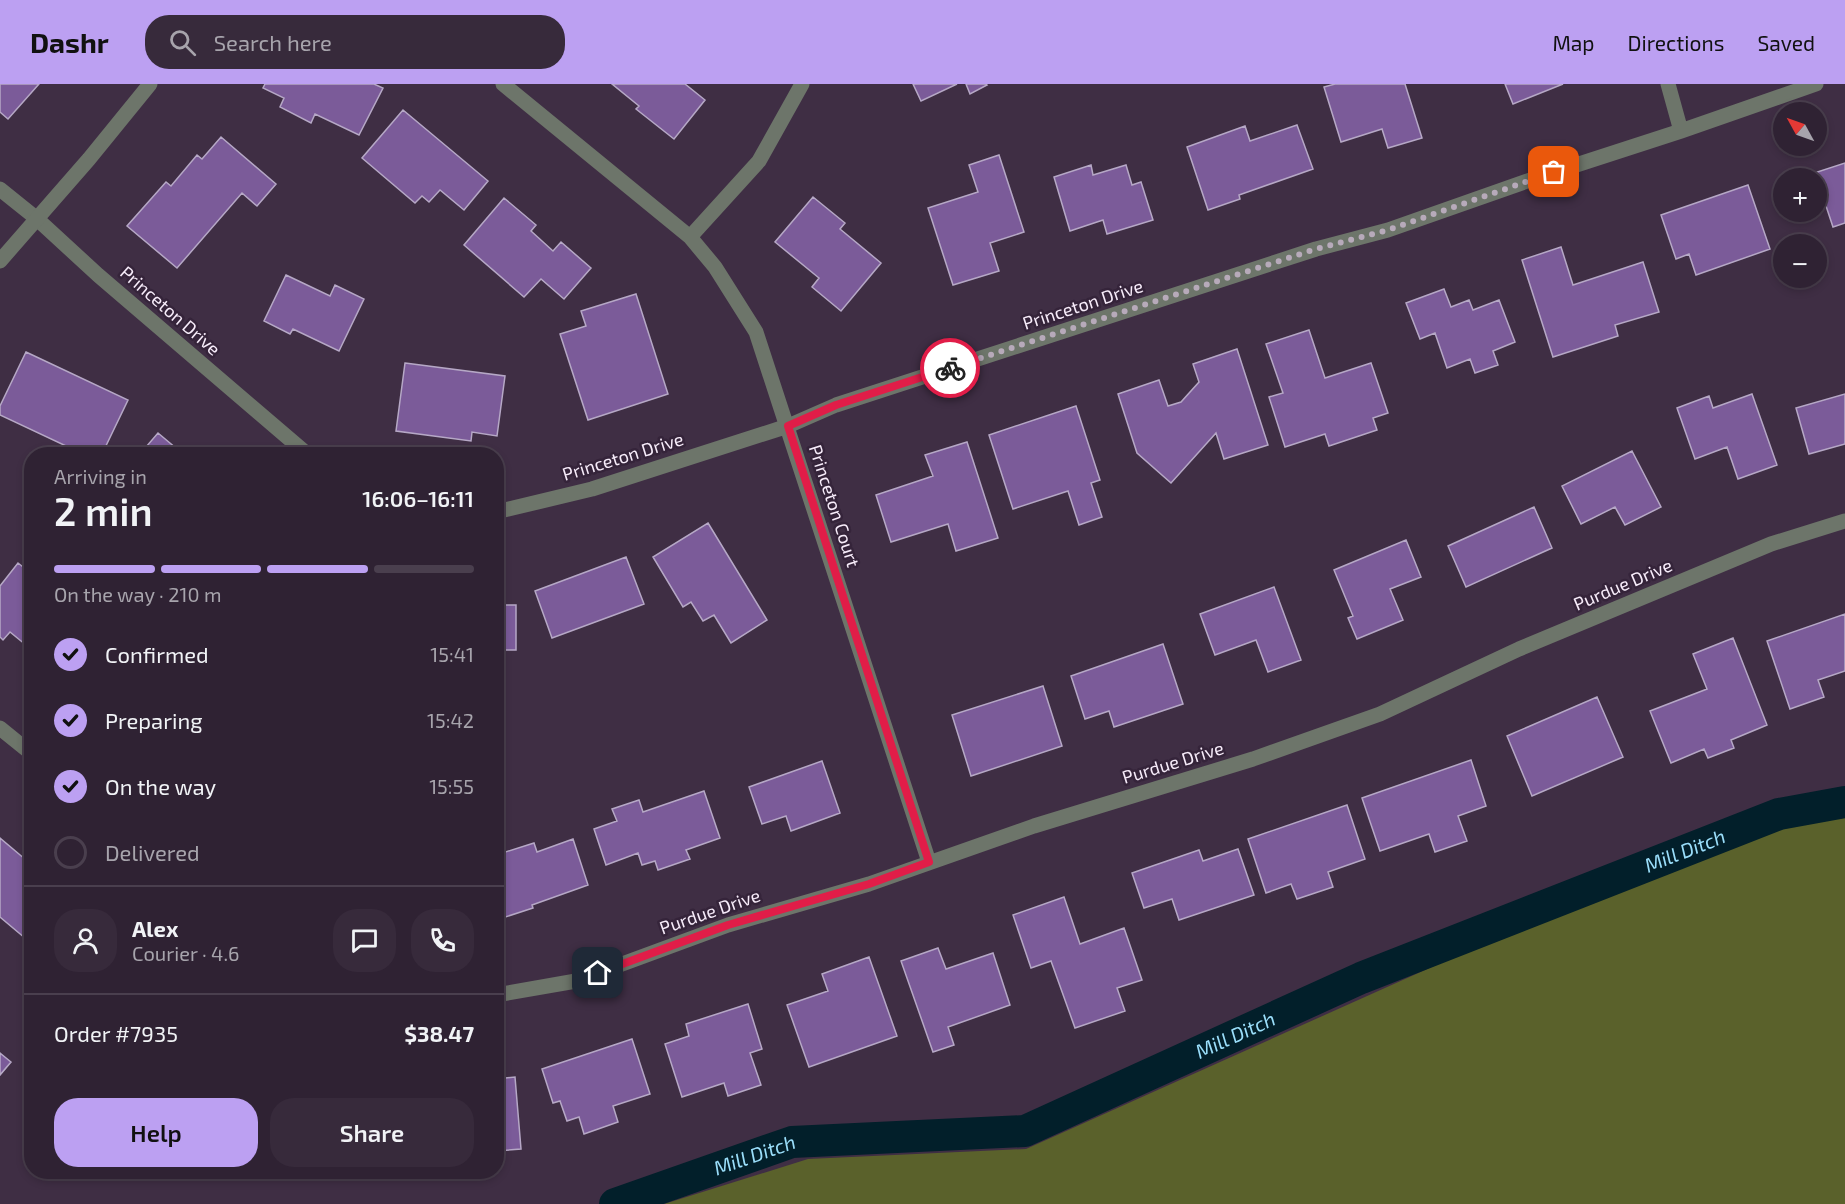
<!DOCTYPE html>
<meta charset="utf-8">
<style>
:root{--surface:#2f2233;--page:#372a3b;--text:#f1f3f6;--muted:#a7a4ac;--line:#4a3f4e;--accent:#bca0f2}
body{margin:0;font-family:"Exo 2",sans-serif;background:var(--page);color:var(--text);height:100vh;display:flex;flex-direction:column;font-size:22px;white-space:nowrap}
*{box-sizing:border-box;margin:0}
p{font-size:20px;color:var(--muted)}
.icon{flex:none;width:33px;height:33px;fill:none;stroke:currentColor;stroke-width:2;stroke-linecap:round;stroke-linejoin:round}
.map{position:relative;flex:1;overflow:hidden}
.details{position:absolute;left:24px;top:363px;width:480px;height:732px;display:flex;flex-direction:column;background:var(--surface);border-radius:24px;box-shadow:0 3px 9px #0003,0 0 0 2px var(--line)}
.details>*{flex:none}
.needle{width:39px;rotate:310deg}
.tools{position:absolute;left:1773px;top:18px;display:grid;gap:12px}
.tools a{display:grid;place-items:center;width:54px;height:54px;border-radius:50%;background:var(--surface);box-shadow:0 3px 9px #0003,0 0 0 2px var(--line);font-size:30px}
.pin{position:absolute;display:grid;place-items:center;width:51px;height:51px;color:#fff;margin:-26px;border-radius:12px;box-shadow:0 3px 9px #0006}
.courier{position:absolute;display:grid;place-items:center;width:60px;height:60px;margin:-30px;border:4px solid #e11d48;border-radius:50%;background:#fff;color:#222;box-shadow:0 2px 8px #0007}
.overview em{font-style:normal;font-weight:600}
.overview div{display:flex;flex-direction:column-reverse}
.overview{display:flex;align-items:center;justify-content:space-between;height:102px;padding:0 30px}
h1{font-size:39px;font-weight:600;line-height:45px}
.bar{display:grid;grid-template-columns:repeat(4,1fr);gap:9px 6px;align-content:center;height:72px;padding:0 30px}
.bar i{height:8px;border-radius:4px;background:var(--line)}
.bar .selected{background:var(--accent)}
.bar p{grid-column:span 4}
.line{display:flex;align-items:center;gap:15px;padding:0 30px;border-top:2px solid var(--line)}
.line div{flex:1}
.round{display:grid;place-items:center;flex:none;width:63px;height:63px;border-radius:24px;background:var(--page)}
ol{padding:0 30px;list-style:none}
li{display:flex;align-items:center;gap:18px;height:66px}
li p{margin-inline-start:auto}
li .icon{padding:6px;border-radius:50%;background:var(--accent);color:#111;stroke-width:4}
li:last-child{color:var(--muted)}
li i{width:33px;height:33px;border:3px solid var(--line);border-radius:50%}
.primary-button{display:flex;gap:12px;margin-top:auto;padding:12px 30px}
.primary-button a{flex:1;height:69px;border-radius:24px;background:var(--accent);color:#111;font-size:24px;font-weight:600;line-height:69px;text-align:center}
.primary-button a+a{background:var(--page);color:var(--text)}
header{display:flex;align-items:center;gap:36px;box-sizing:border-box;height:84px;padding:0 30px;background:var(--accent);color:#111}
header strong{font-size:28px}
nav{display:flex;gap:33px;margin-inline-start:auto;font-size:21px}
.search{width:420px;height:54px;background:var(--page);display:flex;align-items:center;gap:15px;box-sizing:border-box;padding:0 21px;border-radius:24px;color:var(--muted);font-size:22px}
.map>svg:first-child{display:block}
.green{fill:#5a612b}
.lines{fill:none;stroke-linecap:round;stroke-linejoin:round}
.canal{stroke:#021f2a;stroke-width:32}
.building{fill:#7b5b99;stroke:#b6a8c6;stroke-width:1.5}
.minor{stroke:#6d756a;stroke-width:15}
.tertiary{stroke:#6d756a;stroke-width:15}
.done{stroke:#b7aaba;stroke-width:6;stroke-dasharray:0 10.8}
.route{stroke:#e11d48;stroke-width:8}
.labels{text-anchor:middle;stroke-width:5;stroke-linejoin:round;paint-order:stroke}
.street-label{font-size:18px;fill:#f7ecfa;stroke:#35243a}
.water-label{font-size:20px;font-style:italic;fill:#9adefa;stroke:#35243a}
</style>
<header>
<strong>Dashr</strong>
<div class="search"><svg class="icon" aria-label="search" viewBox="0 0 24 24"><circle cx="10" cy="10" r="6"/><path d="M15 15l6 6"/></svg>Search here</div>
<nav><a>Map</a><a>Directions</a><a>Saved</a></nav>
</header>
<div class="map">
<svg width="1845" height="1120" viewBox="0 0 1845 1120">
<rect width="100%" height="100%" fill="#3f2e44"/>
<path class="green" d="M1845,726V1120H664L808,1075L1026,1065L1590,812L1816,731Z"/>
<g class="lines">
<path class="canal" id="s1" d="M615,1120L792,1058L1025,1047L1361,894L1779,730L1845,718"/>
</g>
<path class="building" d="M0,0H39L8,35L0,28Z
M265,0H374L383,4L359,51L315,30L311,39L280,23L284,14L263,4Z
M612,0H685L705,16L674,55L636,25L639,22Z
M913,0H957L921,17Z
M966,0H986L987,1L970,10Z
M1335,0H1405L1422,54L1388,64L1382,45L1341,58L1324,3Z
M1505,0H1563L1513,20Z
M403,26L488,97L464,126L440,106L429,118L422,112L415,119L362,74Z
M1297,41L1313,85L1239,111L1240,115L1208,126L1187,63L1245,42L1250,57Z
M221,53L276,100L257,122L242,109L177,184L127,142L166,98L171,102L197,71L202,75Z
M999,71L1024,148L990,159L999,187L953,201L928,124L978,108L969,81Z
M1845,79V139L1833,143L1825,119L1816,122V94H1799Z
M1091,81L1093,91L1126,81L1132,101L1141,98L1153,136L1107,150L1103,136L1070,147L1054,93Z
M1748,101L1770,165L1696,191L1689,170L1676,175L1661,131Z
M813,113L845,139L840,145L881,179L841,227L812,203L819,194L775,158Z
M504,114L536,141L531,147L553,167L561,158L591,184L564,215L541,195L524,213L464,161Z
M1561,163L1573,201L1643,178L1659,228L1615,241L1618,252L1553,273L1522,176Z
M286,191L330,212L335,201L364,215L339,267L293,245L290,250L264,237Z
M1444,205L1451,223L1469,216L1473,226L1499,216L1515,258L1493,267L1498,281L1475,289L1470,275L1447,284L1435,249L1420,255L1406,219Z
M636,210L668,310L588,336L560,250L586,242L581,227Z
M1309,246L1325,294L1371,279L1388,329L1373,334L1377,346L1329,362L1325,350L1285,363L1269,313L1283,309L1266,260Z
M1237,265L1268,361L1224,375L1216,349L1171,399L1137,369L1118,310L1159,296L1168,322L1181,318L1199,298L1193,280Z
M26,268L128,316L102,370H83L0,331V322Z
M405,279L505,292L497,352L472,348L471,357L396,347Z
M1752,310L1777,381L1738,395L1727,363L1695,375L1677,324L1709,312L1713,324Z
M1845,310V360L1809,370L1796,324Z
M1076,322L1100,396L1091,399L1102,433L1079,441L1068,407L1013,425L989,351Z
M158,349L183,370H140Z
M967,358L998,454L956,467L948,440L891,458L876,411L933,392L925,371Z
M1632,367L1661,423L1625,441L1615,423L1581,440L1562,402Z
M1534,423L1552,464L1466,503L1448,462Z
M708,439L767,536L731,559L714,531L703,537L691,518L683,523L653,473Z
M1406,456L1421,493L1390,505L1403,536L1357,555L1348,534L1353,532L1334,486Z
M626,473L644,520L552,554L535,507Z
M18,479L32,490V566L10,548L3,556L0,553V502Z
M1274,503L1301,576L1268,588L1256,556L1215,571L1200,530Z
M496,521H516V566H496Z
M1845,530V587L1818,596L1824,613L1790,625L1767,557Z
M1733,554L1767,641L1731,656L1734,664L1708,674L1704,665L1671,679L1650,627L1707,605L1693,570Z
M1163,560L1183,620L1114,643L1109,627L1085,635L1071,592Z
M1043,602L1062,662L971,692L952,631Z
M1597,613L1623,673L1532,712L1507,652Z
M1471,676L1486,722L1458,732L1467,757L1435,768L1429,750L1380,767L1362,714Z
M822,677L840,729L791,747L786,732L762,740L749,703Z
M704,707L720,754L686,766L690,775L658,786L655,777L642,781L638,769L606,781L594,745L617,737L612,725L639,716L643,728Z
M1347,721L1365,775L1328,788L1333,803L1297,815L1291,800L1266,809L1248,755Z
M0,754L32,781V860L0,833Z
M573,755L588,801L532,821L533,824L496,836V771L534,759L537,768Z
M1238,765L1254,811L1179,836L1172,815L1144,824L1132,789L1199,766L1203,777Z
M1064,813L1080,860L1124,844L1142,896L1117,904L1125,927L1075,944L1051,877L1031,884L1013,831Z
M938,864L946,885L993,869L1010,921L948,943L954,961L933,968L901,877Z
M869,873L897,952L809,983L787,921L828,907L822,890Z
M748,920L762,965L750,969L761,1001L728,1012L724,999L682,1013L665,960L689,952L686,940Z
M632,955L650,1010L613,1022L618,1038L584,1050L579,1033L567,1037L560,1017L553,1019L542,985Z
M0,969L11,978L0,991Z
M515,993L521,1065L496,1067V995Z"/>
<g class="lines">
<path class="minor" d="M503,0L690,153L715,183L756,248L929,778
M1668,0L1681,47
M0,105L36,134L98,191L307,370
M690,153L759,77L802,0
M496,428L592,405L788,342L836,321L1316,165L1388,146L1533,95L1681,47L1816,0
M0,644L32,670
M496,911L576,897L728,841L869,800L1034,742L1253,675L1380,630L1519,565L1771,460L1845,437"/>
<path class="tertiary" d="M0,177L89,75L150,0"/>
</g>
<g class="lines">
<path class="done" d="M950,284L1316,165L1388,146L1554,88"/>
<path class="route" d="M598,889L728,841L869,800L929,778L788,342L836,321L950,284"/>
</g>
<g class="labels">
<g class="street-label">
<text transform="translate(1083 221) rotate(-18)" y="6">Princeton Drive</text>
<text transform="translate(170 227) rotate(41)" y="6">Princeton Drive</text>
<text transform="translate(623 373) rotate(-17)" y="6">Princeton Drive</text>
<text transform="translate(834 422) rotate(72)" y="6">Princeton Court</text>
<text transform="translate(1623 501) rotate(-23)" y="6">Purdue Drive</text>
<text transform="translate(1173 679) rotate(-17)" y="6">Purdue Drive</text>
<text transform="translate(710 828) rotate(-19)" y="6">Purdue Drive</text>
</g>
<g class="water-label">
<text dy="7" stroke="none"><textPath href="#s1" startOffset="1138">Mill Ditch</textPath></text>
<text dy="7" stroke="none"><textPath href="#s1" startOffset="652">Mill Ditch</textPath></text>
<text dy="7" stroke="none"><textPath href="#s1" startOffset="148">Mill Ditch</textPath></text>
</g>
</g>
</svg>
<div class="tools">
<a><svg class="needle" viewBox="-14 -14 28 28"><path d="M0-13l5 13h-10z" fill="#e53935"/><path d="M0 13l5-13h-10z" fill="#a7a4ac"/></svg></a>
<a>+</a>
<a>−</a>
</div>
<div class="pin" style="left:1554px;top:88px;background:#ea580c"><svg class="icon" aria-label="bag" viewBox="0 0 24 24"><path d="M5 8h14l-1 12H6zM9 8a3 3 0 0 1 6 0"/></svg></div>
<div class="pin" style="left:598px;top:889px;background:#1f2937"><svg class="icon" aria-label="home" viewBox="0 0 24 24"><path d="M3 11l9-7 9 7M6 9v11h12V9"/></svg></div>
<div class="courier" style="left:950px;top:284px"><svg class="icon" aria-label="bike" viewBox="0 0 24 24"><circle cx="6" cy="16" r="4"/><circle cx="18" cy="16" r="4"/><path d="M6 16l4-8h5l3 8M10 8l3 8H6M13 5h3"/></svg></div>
<section class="details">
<div class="overview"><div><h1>2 min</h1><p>Arriving in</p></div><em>16:06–16:11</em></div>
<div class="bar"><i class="selected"></i><i class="selected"></i><i class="selected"></i><i></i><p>On the way · 210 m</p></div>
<ol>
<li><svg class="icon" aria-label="check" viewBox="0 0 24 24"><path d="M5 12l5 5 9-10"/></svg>Confirmed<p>15:41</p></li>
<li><svg class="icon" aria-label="check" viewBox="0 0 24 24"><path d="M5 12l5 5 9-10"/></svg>Preparing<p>15:42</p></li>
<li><svg class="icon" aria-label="check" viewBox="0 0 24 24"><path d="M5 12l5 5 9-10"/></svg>On the way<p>15:55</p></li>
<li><i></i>Delivered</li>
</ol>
<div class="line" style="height:108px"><a class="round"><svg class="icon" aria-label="person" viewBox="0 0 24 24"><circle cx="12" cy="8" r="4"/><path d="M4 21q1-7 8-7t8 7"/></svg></a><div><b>Alex</b><p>Courier · 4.6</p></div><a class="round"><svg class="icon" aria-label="chat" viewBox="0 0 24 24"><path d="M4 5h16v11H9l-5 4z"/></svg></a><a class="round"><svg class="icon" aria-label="phone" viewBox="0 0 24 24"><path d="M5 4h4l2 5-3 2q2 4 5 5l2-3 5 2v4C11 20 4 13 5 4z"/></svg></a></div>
<div class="line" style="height:78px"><div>Order #7935</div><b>$38.47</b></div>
<div class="primary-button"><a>Help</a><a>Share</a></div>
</section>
</div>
